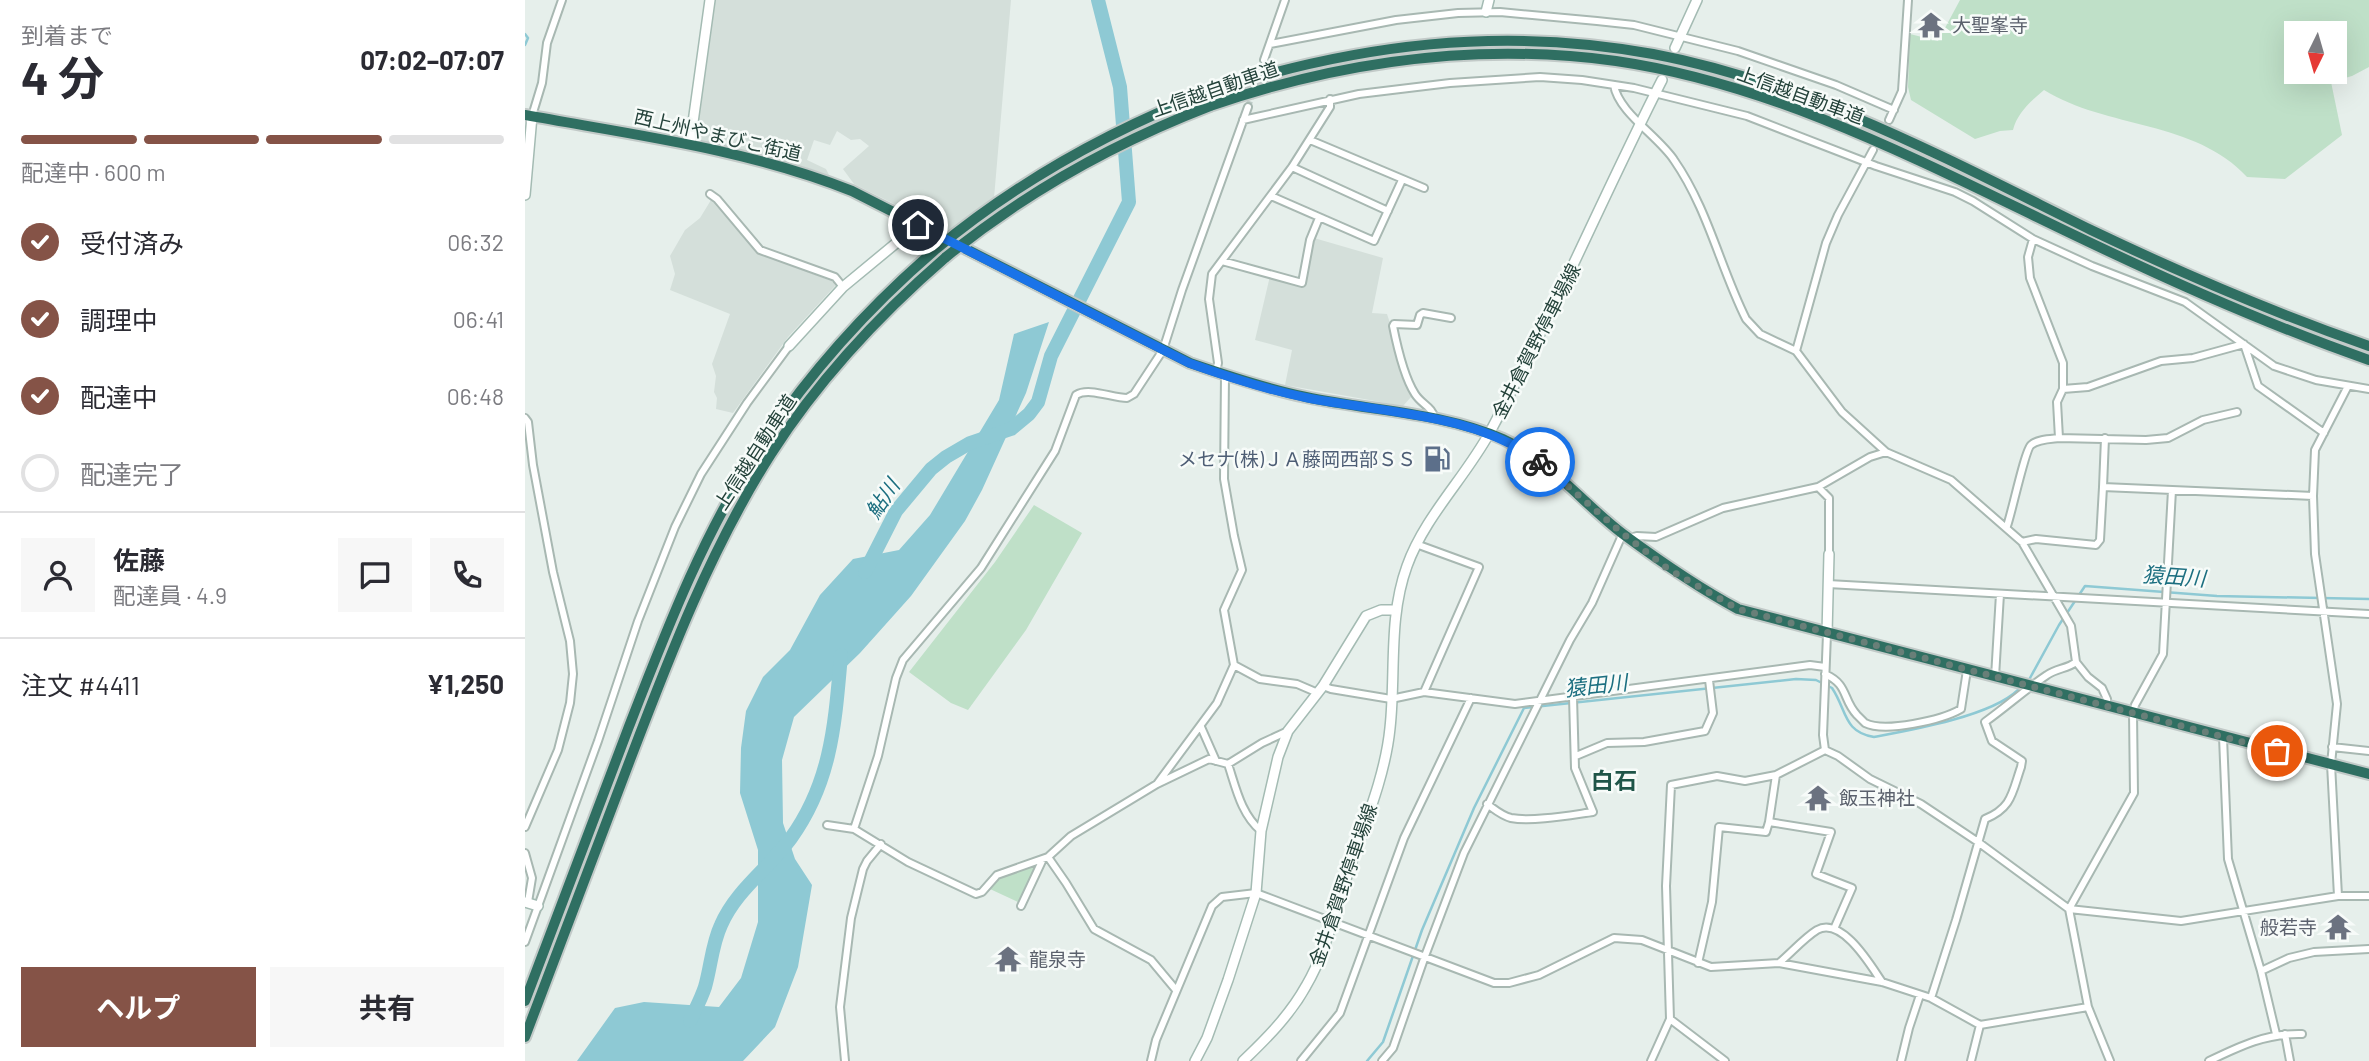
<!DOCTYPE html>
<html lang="ja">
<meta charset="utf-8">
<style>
:root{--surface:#fff;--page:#f7f7f7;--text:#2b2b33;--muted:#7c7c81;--line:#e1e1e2;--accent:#855347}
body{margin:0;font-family:Barlow,"Noto Sans JP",sans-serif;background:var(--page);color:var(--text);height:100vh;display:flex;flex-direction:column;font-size:26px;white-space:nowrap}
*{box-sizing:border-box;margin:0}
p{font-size:23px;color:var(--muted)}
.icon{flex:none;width:38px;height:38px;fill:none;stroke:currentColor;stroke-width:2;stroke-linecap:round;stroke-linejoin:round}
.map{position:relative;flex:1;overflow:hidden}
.details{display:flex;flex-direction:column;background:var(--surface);width:525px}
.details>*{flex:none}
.needle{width:46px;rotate:185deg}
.buttons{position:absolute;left:1759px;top:21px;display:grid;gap:14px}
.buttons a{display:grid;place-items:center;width:63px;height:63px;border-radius:0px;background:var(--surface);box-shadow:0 7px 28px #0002;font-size:35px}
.pin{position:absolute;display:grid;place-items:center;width:60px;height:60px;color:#fff;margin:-30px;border:4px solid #fff;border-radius:50%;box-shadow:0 2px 7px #0007}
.courier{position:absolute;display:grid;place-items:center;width:70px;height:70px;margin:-35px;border:5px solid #1a73e8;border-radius:50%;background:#fff;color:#222;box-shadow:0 2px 9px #0007}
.head em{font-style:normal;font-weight:700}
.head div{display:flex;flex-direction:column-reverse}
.head{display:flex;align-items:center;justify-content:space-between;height:119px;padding:0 21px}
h1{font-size:46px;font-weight:700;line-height:52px}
.bar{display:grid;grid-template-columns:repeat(4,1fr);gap:10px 7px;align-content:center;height:84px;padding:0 21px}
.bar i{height:9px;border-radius:5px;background:var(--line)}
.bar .on{background:var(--accent)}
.bar p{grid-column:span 4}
.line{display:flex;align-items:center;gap:18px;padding:0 21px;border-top:2px solid var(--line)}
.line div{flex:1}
.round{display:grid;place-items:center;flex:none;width:74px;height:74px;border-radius:0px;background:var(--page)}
ol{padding:0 21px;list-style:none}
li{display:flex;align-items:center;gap:21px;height:77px}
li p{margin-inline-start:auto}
li .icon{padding:7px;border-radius:50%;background:var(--accent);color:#fff;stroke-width:4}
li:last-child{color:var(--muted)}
li i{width:38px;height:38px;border:4px solid var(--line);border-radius:50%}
.cta{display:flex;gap:14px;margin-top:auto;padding:14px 21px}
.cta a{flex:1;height:80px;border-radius:0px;background:var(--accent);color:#fff;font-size:28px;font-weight:700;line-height:80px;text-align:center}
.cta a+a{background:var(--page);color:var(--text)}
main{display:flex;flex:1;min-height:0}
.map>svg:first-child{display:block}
.built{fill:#d4dfda}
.green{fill:#bfe0c8;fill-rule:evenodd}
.water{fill:#8ec9d4}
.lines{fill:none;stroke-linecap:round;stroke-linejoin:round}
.stream{stroke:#8ec9d4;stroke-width:2.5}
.river{stroke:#8ec9d4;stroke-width:14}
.street-tunnel{stroke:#bfccc8;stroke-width:6;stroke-dasharray:6 3;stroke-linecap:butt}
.street-casing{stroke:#a8b8b2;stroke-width:10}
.secondary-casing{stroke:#a4bbb3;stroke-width:12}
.highway-casing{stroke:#c2cac8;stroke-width:14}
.street{stroke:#fff;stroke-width:6}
.secondary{stroke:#fff;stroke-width:9}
.highway{stroke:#2f6f62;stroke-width:10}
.highway-bridge-casing{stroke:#c2cac8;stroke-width:14;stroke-linecap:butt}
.highway-bridge{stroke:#2f6f62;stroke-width:10}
.done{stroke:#687f78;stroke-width:7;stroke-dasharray:0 12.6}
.route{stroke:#1a73e8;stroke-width:9}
.labels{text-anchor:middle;stroke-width:5;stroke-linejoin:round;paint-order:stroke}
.worship-label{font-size:19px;fill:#5b616d;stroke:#f7fbf9;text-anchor:start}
.street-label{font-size:19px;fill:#24423a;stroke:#f7fbf9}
.service-label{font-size:19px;fill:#4e5e75;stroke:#f7fbf9;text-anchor:end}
.water-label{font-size:21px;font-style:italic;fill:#1c6f80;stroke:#f7fbf9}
.quarter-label{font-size:23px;font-weight:bold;fill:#1f5548;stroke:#f7fbf9}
</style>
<main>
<section class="details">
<div class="head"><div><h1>4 分</h1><p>到着まで</p></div><em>07:02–07:07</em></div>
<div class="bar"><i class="on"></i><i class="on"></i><i class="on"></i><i></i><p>配達中 · 600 m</p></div>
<ol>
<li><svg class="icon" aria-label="check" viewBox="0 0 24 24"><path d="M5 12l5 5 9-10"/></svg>受付済み<p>06:32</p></li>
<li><svg class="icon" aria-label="check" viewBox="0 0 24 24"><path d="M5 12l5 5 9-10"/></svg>調理中<p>06:41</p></li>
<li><svg class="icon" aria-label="check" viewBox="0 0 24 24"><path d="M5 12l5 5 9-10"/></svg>配達中<p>06:48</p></li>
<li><i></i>配達完了</li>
</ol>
<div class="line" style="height:126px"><a class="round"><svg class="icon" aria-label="person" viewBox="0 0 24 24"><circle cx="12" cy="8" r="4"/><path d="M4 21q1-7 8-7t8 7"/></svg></a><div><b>佐藤</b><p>配達員 · 4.9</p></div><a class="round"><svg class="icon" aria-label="chat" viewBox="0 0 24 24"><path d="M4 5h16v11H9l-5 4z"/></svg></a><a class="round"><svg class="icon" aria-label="phone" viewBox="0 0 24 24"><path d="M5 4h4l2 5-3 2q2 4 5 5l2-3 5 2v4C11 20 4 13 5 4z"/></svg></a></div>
<div class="line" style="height:91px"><div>注文 #4411</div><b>¥1,250</b></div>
<div class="cta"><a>ヘルプ</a><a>共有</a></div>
</section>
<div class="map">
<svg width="1844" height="1061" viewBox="0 0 1844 1061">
<rect width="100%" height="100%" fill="#e6efeb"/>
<path class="built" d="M188,0H486L469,198L425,232L329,184L318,169L344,146L335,139L326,140L312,131L305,145L289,140L282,160L301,169L304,175L246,156L173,141L170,136Z
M186,200L231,252L309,282L310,286L263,337L208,413L191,409L192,398L189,392L191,376L187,364L205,314L145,290L150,274L145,256L160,230L175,218Z
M789,238L858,258L847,313L862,314L865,323L868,348L886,397L878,406L760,385L767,350L730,340L745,276L779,286Z"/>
<path class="green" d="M1435,0H1844V67L1827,76L1806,82L1817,135L1760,179L1722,177C1670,120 1582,129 1519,90C1506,101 1492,113 1488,130L1475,131L1450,139L1386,100L1383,87L1385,34L1413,41ZM1771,33H1810V72H1771Z
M509,505L557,533L501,630L443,710L426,703L384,672L470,562Z
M512,863L493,902L465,889L475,876Z"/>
<path class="water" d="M524,322L501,393L457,490L440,521L386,596L335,653L269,717L257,760L258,823L270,859L287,885L273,967L250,1027L218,1061H52L90,1008L119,1002L194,1007L216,978L233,922V850L215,793L216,748L221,711L238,677L265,650L295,595L328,559L374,550L405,515L474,400L489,334Z"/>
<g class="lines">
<path class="stream" d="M0,34L3,38L0,45
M1505,678L1534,625L1560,586L1692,596L1844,599
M842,1061L858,1042L897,930L949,808L999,708L1271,679L1291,680L1307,688C1322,710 1318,732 1349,737C1387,730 1466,716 1493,690"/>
<path class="river" d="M340,572L371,511L406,469L421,457L445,443L486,429L504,414L513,402L526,356L604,202L595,87L573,0
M165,1021C170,1010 176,999 180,987C186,966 187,944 196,925C211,890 244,868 266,838C307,781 310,722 316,655"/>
<path class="street-tunnel" d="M723,107L739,60"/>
<g class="street-casing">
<path id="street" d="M745,44L871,20L933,13L975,12L1072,21L1109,25L1213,51L1311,85L1369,110
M739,60L760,0
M1089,85C1093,112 1134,137 1149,160C1183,209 1195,267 1221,319L1235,334L1271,351L1317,412L1361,452L1426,480L1497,542L1546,626L1551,662L1563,677L1577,688L1582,699V706
M7,116L17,83L22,43L37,0
M718,120L834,94L925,83L1015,77L1057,80L1109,88L1222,116L1351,166L1430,192L1448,201L1508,239L1567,266L1660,302L1749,366L1791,380L1844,389
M1364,120L1377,91L1383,0
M785,140L899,188
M767,167L863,211
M185,194L192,199L235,250L310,277L318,287
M746,196L849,241L877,180
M697,261L777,283L785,240L794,218
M1719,344L1733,386L1799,433
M1271,351L1301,243L1313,215L1348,150
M691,372L693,363L684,299L687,274L767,167L805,107V99
M1538,389L1563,387L1636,361L1668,358L1719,344
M0,418L3,422L8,465L28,572L45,641L48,674L45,703L33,750L0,827
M910,419C907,406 897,405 890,394C879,377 872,346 868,326L869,324L892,325L895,315L898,313L926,318
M1534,438L1621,440L1643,438L1678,420L1712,412
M1293,487L1304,498V554
M1578,487L1580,438
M1482,526C1487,512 1500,450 1506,445C1513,439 1525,439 1534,438L1532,402L1538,389V363L1505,278L1503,257L1508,239
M1105,538L1112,536L1131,537L1198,508L1293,487L1345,457L1361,452
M1497,542L1511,539L1571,545L1575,540L1578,487L1788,496
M891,544L954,567L899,692
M1303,584L1844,614
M709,665L735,679L772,684L793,693
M1300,674C1324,685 1317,699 1332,715C1333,716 1339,722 1340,723C1360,733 1417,720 1436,709L1442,670
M1470,677L1475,594
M798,686L806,689L866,699L899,692L990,704L1285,665L1300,667
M676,727L691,761
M1698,737L1703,859L1736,971L1751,1034
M1807,747L1844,751
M1300,750L1313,756L1345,779L1396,804L1453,842L1544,909L1656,921L1813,896H1844
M1300,750L1298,735L1302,634
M1051,756L1082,743L1119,742L1180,731L1188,713L1184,680
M703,764C711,788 716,814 736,831
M1251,775L1244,822L1306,832L1291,874L1327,888L1309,929
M632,784L692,703L709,665L699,610L717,570L709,536L699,479L700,375
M962,804C969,809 977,816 986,818C1007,822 1046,815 1068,812L1050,768L1048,697
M302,825L329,829L383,862L451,894L457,892L472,875L523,857L546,836L632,784L684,759L703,764L737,743L763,731
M329,829L353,756L371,678L378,660L456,568L530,451L551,395C564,387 587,398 602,398L609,394L638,350L657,290L723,107
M0,853L7,878L3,902
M523,857L541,883L569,929L626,960L651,990
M1813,896L1806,764L1812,704L1790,554L1788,496L1790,450L1823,386
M496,906L518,859
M0,942L73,741L113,621L150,527L176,474L222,403L264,346
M1173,963L1187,902L1194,827L1241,832L1244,822
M1254,963C1266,953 1279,938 1292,930C1317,916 1346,966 1357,982
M1736,971L1764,958L1789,952L1844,949
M1406,998L1431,920L1460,819C1487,808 1487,793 1496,767L1497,761L1467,741L1460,722C1481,707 1501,689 1522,675C1532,668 1542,669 1551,662
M1145,1019L1200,1061
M1760,1034L1765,1061
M320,1061L315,1007L326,918L338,869L342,861L356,844
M626,1061L631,1040L687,906L697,897L731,893L969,983H984L1014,975L1089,938L1117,940L1186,967L1254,963L1357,982L1406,998L1455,1025L1563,1007
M776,1061L815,1013L879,838L946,698
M857,1061L868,1048L900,956L939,853L1045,640L1067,603L1098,533
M1126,1061L1145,1019L1141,886L1146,785L1192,776L1220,781L1251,775L1300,750
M1376,1061L1384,1028L1395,995
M1446,1061L1455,1025
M1585,1061L1563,1007L1544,909L1609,793L1608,713L1610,705L1638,654L1647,490
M1684,1061C1715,1046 1742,1033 1777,1034"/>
</g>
<g class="secondary-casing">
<path id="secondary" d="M961,12L964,0
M1150,48L1172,0
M165,144L185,0
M0,195L7,116
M264,346L318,287L393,225
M1302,634L1304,554
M0,902L13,906
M670,1061L682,1038L703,980L731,893L736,831L753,757L763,731L798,686L841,616L856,610H871
M718,1061C742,1038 765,1015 781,986C800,954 809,915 821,879C837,830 860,779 865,728C871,674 863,618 882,566C900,516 940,478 965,432C1027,317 1078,196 1137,80"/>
</g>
<g class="highway-casing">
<path id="highway" d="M686,91C833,44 976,26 1128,54C1283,83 1426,161 1566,230C1656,273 1749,313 1844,346
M685,106C816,61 952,42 1091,61C1242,83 1380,153 1516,219C1623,271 1732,321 1844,360
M0,115C110,135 222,149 327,191L665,363C703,376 742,389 781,397C846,411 917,412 978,439C1026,461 1057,503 1098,534C1136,562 1172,587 1213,609L1844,774
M0,1001C34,910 69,820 103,729C141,631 179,531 238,443C286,371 344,307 410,250
M0,1037C35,945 70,852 105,760C145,655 185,550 246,454C294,379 354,315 421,257"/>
</g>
<use href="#street" class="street"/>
<use href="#secondary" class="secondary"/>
<use href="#highway" class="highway"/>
<g class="highway-bridge-casing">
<path id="highway-bridge" d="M410,250C493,181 585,130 686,91
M421,257C501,192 589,143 685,106"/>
</g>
<use href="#highway-bridge" class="highway-bridge"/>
</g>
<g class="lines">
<path class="done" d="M1015,462L1097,533L1143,569L1213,609L1752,751"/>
<path class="route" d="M393,225L664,363C703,377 743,390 783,398C860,413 950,413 1015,462"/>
</g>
<defs>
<g id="temple-bare" transform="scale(2.1)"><path d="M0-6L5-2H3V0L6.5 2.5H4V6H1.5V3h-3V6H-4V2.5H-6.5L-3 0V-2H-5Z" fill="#6b7280" stroke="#f7fbf9" stroke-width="2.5" paint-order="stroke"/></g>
<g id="fuel-bare" transform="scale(2.1)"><path d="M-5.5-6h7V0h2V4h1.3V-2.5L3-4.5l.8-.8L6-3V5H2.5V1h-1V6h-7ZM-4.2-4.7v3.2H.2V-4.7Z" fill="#5c6f8a" stroke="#f7fbf9" stroke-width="2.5" paint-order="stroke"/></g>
</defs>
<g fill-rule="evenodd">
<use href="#temple-bare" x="1406" y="25"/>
<use href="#fuel-bare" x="912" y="459"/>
<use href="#temple-bare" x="1293" y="798"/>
<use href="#temple-bare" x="1813" y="927"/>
<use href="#temple-bare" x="483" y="959"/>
</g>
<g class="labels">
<g class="worship-label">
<text x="1427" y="32">大聖峯寺</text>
<text x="1314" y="805">飯玉神社</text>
<text x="1792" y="934" text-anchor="end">般若寺</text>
<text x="504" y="966">龍泉寺</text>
</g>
<g class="street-label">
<text transform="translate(690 89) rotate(-19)" y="7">上信越自動車道</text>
<text transform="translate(1276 95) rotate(20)" y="7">上信越自動車道</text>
<text transform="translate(193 135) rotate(13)" y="7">西上州やまびこ街道</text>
<text transform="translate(1011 341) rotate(-63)" y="7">金井倉賀野停車場線</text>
<text transform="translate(230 452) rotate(-57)" y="7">上信越自動車道</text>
<text transform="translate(818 885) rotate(-71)" y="7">金井倉賀野停車場線</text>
</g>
<g class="service-label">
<text x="891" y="466">メセナ(株)ＪＡ藤岡西部ＳＳ</text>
</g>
<g class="water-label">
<text transform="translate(358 499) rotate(-56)" y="7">鮎川</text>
<text transform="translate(1649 577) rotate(4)" y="7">猿田川</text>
<text transform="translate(1071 686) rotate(-6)" y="7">猿田川</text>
</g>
<g class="quarter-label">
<text x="1089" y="789">白石</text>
</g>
</g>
</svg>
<div class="buttons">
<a><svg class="needle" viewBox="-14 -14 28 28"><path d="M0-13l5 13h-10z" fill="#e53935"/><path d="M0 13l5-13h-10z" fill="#7c7c81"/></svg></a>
</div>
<div class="pin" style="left:1752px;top:751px;background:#ea580c"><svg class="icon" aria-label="bag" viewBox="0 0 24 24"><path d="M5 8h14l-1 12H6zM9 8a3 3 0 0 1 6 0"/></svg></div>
<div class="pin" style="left:393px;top:225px;background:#1f2937"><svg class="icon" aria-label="home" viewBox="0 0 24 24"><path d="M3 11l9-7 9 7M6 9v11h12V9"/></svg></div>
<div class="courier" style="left:1015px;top:462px"><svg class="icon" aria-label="bike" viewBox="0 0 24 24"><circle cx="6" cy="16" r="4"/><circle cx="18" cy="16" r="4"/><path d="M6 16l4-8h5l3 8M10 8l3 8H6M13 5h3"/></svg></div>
</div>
</main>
